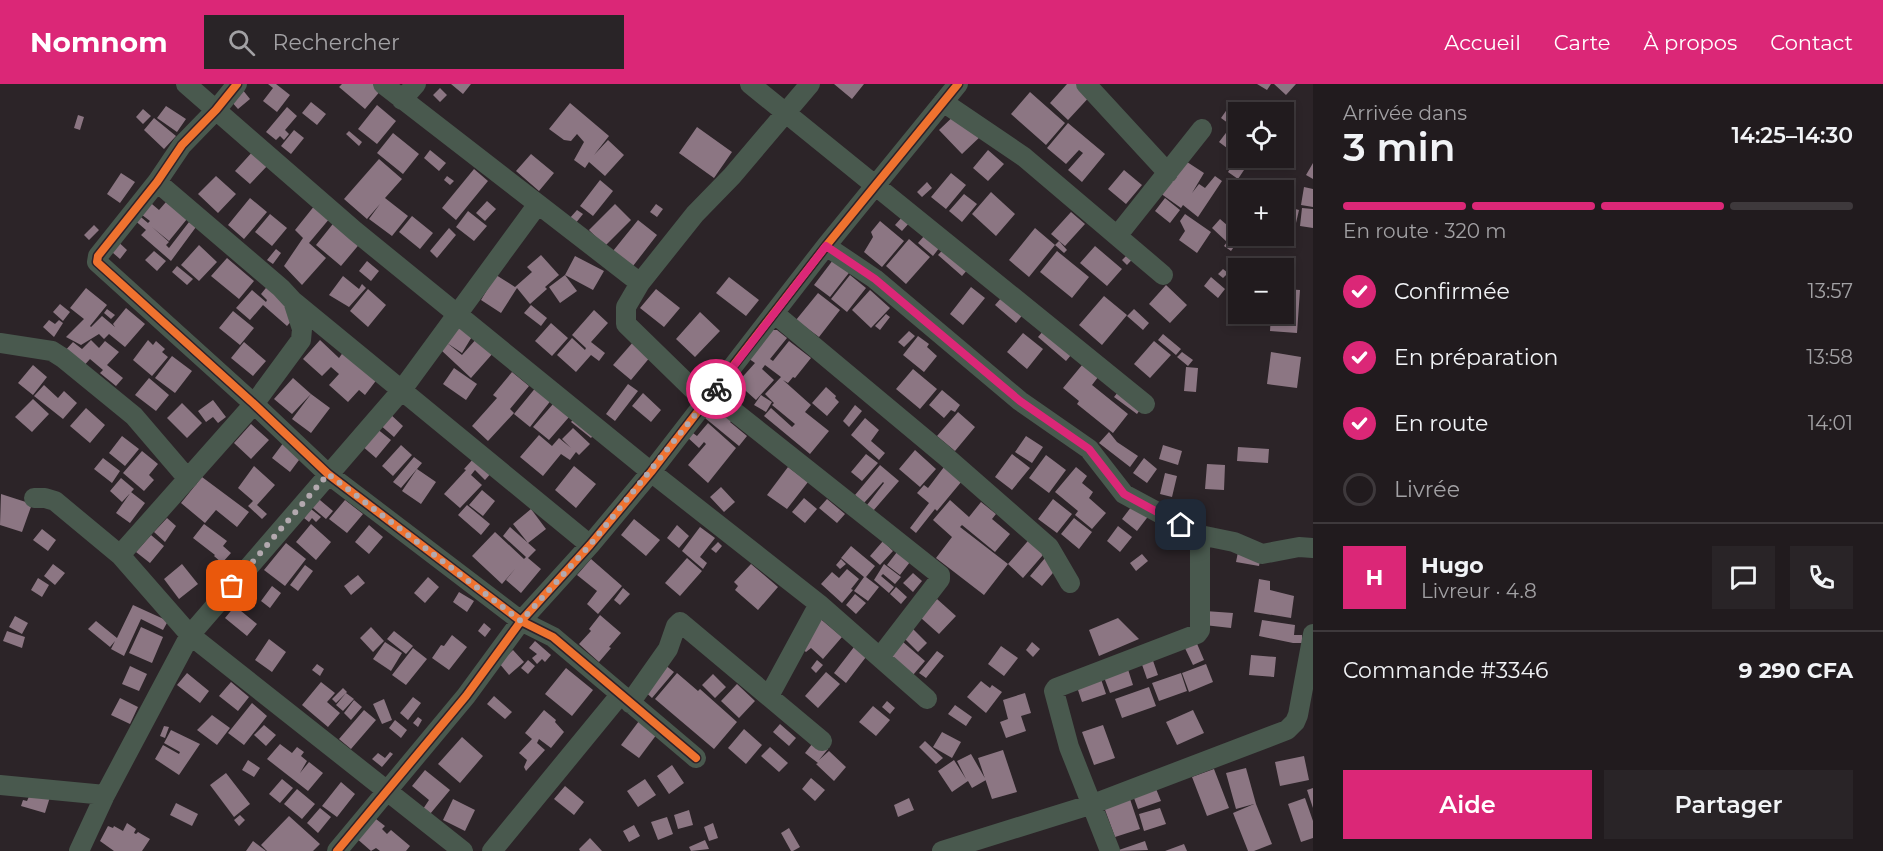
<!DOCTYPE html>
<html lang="fr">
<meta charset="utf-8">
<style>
:root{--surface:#211b1e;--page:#292427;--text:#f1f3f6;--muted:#a2a1a4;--line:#3e393c;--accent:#db2777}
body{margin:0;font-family:Montserrat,sans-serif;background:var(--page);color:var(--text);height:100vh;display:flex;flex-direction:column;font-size:22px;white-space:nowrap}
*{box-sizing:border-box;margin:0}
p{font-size:20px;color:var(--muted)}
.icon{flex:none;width:33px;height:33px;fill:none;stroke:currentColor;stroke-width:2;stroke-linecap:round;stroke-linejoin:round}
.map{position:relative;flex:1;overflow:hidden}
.drawer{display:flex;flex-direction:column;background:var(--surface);width:570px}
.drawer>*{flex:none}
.buttons{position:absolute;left:1228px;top:18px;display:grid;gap:12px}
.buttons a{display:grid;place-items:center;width:66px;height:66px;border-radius:0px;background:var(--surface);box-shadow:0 3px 9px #0003,0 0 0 2px var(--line);font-size:30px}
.pin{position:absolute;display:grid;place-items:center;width:51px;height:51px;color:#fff;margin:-26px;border-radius:12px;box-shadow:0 3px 9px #0006}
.courier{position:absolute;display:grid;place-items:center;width:60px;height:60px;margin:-30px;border:4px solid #db2777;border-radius:50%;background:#fff;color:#222;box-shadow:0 2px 8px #0007}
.head em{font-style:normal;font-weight:600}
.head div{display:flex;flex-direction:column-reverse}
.head{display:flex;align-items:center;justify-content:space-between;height:102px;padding:0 30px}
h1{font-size:39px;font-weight:600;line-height:45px}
.bar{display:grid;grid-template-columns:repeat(4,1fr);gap:9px 6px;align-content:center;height:72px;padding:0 30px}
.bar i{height:8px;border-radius:4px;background:var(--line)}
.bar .current{background:var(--accent)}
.bar p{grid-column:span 4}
.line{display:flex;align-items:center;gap:15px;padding:0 30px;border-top:2px solid var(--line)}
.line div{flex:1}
.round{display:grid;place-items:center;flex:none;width:63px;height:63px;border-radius:0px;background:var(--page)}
ol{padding:0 30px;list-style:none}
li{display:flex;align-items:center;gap:18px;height:66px}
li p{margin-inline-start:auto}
li .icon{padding:6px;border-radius:50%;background:var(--accent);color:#fff;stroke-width:4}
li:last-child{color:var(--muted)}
li i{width:33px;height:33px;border:3px solid var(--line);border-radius:50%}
.button{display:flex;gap:12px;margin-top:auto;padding:12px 30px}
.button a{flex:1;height:69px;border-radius:0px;background:var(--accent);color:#fff;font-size:24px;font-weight:600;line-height:69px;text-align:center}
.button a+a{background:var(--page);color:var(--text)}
header{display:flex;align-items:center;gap:36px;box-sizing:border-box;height:84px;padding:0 30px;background:var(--accent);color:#fff}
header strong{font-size:28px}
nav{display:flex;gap:33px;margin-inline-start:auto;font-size:21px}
.search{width:420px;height:54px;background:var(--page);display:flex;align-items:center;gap:15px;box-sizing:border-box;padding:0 21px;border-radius:0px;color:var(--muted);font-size:22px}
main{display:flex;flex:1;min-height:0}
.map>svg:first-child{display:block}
.building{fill:#8c7683}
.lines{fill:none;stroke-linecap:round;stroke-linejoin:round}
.minor{stroke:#49594e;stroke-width:20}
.cycleway-casing{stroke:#2f2129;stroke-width:11}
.cycleway{stroke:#ef722f;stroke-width:8}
.done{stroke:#b3a9af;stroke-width:6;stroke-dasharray:0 10.8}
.route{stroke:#db2777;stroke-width:8}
</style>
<header>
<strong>Nomnom</strong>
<div class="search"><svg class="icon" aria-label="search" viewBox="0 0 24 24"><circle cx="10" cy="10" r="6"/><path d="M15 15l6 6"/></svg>Rechercher</div>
<nav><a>Accueil</a><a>Carte</a><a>À propos</a><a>Contact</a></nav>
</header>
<main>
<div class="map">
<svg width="1313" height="767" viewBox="0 0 1313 767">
<rect width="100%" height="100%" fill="#2c2428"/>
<path class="building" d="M268,0H276L290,11L277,28L263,17L273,4Z
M342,0H376L382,5L365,25L339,3Z
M451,0H471L463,10Z
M834,0H864L852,15Z
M1067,0H1084L1093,9L1068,36L1050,19Z
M1257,0H1271L1267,6Z
M1274,0H1296L1286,11Z
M440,4L447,11L440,18L433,11Z
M242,5L250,15L238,25L230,16Z
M1030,8L1065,39L1046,61L1011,30Z
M311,18L326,30L317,41L302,29Z
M570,19L609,52L594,71L608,56L624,71L605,92L589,78L585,84L574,76L584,58L577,50L571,57L564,56L549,45Z
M377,21L396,37L377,60L358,45Z
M166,22L186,35L177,48L157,34Z
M287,23L297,32L285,46L289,50L284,56L280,52L276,56L266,48Z
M1228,24L1239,31V47L1221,34Z
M143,25L151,32L143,40L136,33Z
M960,26L983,50L962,70L939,46Z
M78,31L84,33L80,46L74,44Z
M154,34L176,52L164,65L144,46Z
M1068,39L1105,70L1082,98L1068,86L1083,69L1079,66L1066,80L1047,64Z
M697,43L732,68L714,94L679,69Z
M1229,45L1239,52V64L1235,70L1219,58Z
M294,46L304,54L291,70L281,62Z
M349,47L362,58L359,62L346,50Z
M393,49L419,70L403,90L377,69Z
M254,66L269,80L250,100L235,87Z
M430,66L446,79L439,87L424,74Z
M988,66L1004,80L988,97L973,84Z
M531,70L554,89L539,107L516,87Z
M1239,71V74H1252L1238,95L1228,88Z
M379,75L402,95L385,114L408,132L392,152L369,135L380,120L367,135L344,115Z
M1184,76L1204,89L1192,109L1199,100L1205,104L1215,92L1222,97L1198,133L1183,121L1181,124L1160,109Z
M1313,79V95L1306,91Z
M474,85L488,97L456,136L442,124Z
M1124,86L1142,101L1126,120L1108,105Z
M121,89L135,98L120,119L107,110Z
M951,89L966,101L946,125L931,113Z
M216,92L236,110L218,129L198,110Z
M447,92L454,97L450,101L444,96Z
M600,96L613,107L593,132L580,122Z
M927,98L932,104L922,113L917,108Z
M1304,103L1313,105V123L1301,121Z
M991,108L1015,130L996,152L972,130Z
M964,110L977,120L962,138L949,127Z
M250,114L267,128L244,155L228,141Z
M1165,114L1180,126L1170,139L1155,127Z
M146,115L159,126L166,118L187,135L169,157L152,143L169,158L166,161L169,164L189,138L196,143L171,177L141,151L146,146L132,134L136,129L148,139L150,137L137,127Z
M487,117L496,125L485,137L476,129Z
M615,120L631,136L605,162L589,146Z
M656,120L663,125L657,133L650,128Z
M315,121L330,134L309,159L326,174L302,201L284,182L303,154L295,146Z
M1284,122L1299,126L1296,139L1284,136Z
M1302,124L1313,125V144L1300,142Z
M577,126L583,130L575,140L569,135Z
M468,127L487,142L474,157L456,143Z
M1071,128L1085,140L1065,162L1051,150Z
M270,130L287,144L272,162L255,148Z
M1185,130L1211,148L1197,169L1179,156L1185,147L1180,137Z
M412,132L433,149L420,165L399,148Z
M903,132L910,138L902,147L895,141Z
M1220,135L1235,148L1229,155L1236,160L1231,167L1224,162L1227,158L1212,144Z
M336,136L362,157L341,182L316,161Z
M638,136L657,151L633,182L613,167Z
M880,137L904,157L882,183L864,168L873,153L871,148Z
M94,141L99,146L89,156L84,151Z
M932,143L946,155L933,172L918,159Z
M449,144L456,151L437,174L430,167Z
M1035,144L1055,161L1029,193L1009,176Z
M113,153L127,166L120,175L105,162Z
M909,155L930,173L906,200L886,182Z
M1059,157L1067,166L1064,169L1055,161Z
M950,158L974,178L962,192L938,171Z
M199,161L217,178L199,197L181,181Z
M1095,162L1122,185L1107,202L1080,179Z
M1135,163L1140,167L1127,181L1122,176Z
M276,165L281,169L273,180L267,176Z
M154,167L166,177L157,187L145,176Z
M1057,167L1089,193L1072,214L1040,188Z
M541,171L559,191L545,203L547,205L530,220L517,204L501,229L481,216L496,191L515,203L532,188L527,183Z
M575,172L604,187L593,206L565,191Z
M836,172L852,185L830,213L814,201Z
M227,174L254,197L239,215L211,192Z
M367,177L379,187L371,197L359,187Z
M177,182L193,195L187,201L172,188Z
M1223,185L1228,189L1223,194L1218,190Z
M565,191L577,207L560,219L549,203Z
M850,191L866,204L847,228L831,215Z
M343,192L359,205L362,200L366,204L349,223L329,211Z
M729,193L759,216L746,232L716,209Z
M1211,193L1225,205L1218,214L1204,202Z
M270,199L301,226L287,242L263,221L250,236L236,224L252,206L266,218L267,216L261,210Z
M1166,201L1187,221L1170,239L1149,220Z
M971,203L985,214L963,241L950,230Z
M86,204L107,221L90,242L91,243L102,232L115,243L113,240L126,224L145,240L125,263L109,250L104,255L99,250L81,261L66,253L84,235L70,224Z
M368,205L386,221L368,243L350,227Z
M656,205L680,224L664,243L640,224Z
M1284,205L1300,206L1297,249L1270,247L1271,230H1284Z
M870,206L890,224L871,244L852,226Z
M1008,206L1029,223L1016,239L995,221Z
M818,209L840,226L819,253L796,236Z
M1104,212L1127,231L1102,261L1079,241Z
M60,220L70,228L63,237L53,228Z
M531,221L547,234L541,242L524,229Z
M107,225L115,231L111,235L104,229Z
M1134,225L1149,239L1143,246L1127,232Z
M594,226L608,239L591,258L605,269L599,277L591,271L576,288L557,271L572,254L585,266L586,264L572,251Z
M233,227L254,244L240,261L219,244Z
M700,228L720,247L695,273L676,255Z
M886,230L890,233L880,246L875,242Z
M49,236L55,240L59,236L63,239L54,253L43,243Z
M551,239L568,254L552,272L535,257Z
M1049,240L1077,264L1066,277L1038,253Z
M457,241L473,251L462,269L447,259Z
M766,246H777L787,254L770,275L773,277L789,257L811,274L795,294L793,293L788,299L783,296L811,321L805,328L829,347L810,370L764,332L771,324L792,343L795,340L772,321L774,319L765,310L781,293L765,281L762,285L774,296L756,316L737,299L755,279L745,272Z
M909,247L915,252L904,263L898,258Z
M1023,249L1043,265L1027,285L1007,268Z
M1163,250L1181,265L1176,271L1158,256Z
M918,252L929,260L927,263L937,272L924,288L903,271Z
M478,253L494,268L471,294L441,266L447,259L462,271Z
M91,256L99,264L105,257L119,268L107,281L123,294L116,302L100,289L103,286L90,275L81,285L63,269L73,258L82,265Z
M148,256L153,261L156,257L165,265L162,268L168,273L152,292L133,276Z
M320,256L339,274L344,267L378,294L365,311L359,306L348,318L329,301L339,290L331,283L322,292L303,275Z
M634,257L651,272L631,296L613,281Z
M1154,257L1171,271L1150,294L1134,280Z
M244,258L266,277L253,292L231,274Z
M1182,268L1193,276L1188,282L1177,273Z
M1271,268L1301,273L1297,304L1267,300Z
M172,272L192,287L175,309L155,294Z
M1087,275L1102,288L1092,301L1128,330L1113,349L1077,320L1079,317L1063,304Z
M33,281L47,293L33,311L18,299Z
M1186,283L1198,284L1196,308L1184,307Z
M454,284L477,300L466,316L443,300Z
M913,285L937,305L920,325L896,305Z
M512,288L529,302L510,325L514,329L488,357L472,342L497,314L493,311Z
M149,294L169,311L156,327L135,311Z
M293,294L311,310L292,330L274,315Z
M628,300L638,307L615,337L606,330Z
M44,301L58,314L64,307L77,319L63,335L34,312Z
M537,302L552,315L530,343L514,330Z
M826,303L836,312L835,314L839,318L827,332L812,319Z
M1122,303L1144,320L1137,330L1114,313Z
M942,306L960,321L955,328L951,326L944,334L929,321Z
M643,309L661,326L651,338L632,322Z
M311,310L330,324L311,349L292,335Z
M761,311L772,318L766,328L754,321Z
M33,315L49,330L32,348L15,333Z
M213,316L226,333L218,339L213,333L206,338L198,327Z
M718,317L736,332L730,338L747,352L739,362L705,334Z
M182,319L202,339L187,354L167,334Z
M553,320L569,333L549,356L533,343Z
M855,321L862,327L849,343L843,337Z
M86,324L105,341L90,359L70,342Z
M958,328L975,343L955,367L937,352Z
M389,329L403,342L394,353L379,340Z
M576,332L596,348L591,354L571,338Z
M865,334L879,346L871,357L885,369L879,376L851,351Z
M708,339L736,364L708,399L688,381L706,360L704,358L699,364L686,352L690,347L697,352Z
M251,340L269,356L251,375L234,359Z
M376,344L391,356L376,374L361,361Z
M573,344L590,360L579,371L576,368L570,376L561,370L543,392L520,373L539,351L552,362L559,354L571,364L562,355Z
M1109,348L1117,358L1138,372L1130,383L1099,359Z
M122,352L139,365L125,382L109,369Z
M1026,352L1043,363L1032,379L1015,368Z
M284,358L302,372L290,388L272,374Z
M401,361L412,371L393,392L382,382Z
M1163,361L1182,367L1178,381L1159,375Z
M1238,363L1269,365L1268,379L1237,377Z
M915,366L936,385L920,403L899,385Z
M142,367L158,380L149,391L154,396L144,407L123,389Z
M866,370L878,379L862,397L851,388Z
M1012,370L1030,384L1012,406L995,393Z
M1046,371L1066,386L1049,409L1029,394Z
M414,373L422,379L401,404L393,398Z
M103,374L120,387L112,399L94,385Z
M474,374L492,388L485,396L475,386L471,391L482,401L460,424L444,410L466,386L464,385Z
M1144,374L1157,385L1147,399L1133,389Z
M1207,380L1225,381L1224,406L1205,405Z
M880,381L899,397L873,427L867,421L884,399L883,398L864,419L855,411Z
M254,382L275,401L257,421L267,430L262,435L248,422L253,417L238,404Z
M574,382L596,400L576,424L555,406Z
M788,383L808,398L787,425L767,411Z
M944,383L962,397L937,427L935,425L916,449L910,444L929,419L917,409L924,401L928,404Z
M1076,383L1087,392L1082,399L1093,408L1089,414L1106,429L1092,445L1075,431L1078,427L1055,408Z
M417,385L436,398L421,420L402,407Z
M1165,389L1177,392L1172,413L1160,410Z
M202,393L249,428L237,443L216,426L205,439L181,419Z
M121,394L134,405L122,418L110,407Z
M721,403L735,418L724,428L710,413Z
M482,406L495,417L483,432L469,421Z
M131,408L145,419L130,439L116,429Z
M1,410L32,420L22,448L0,441Z
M1141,410L1156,422L1137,447L1122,435Z
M314,411L333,427L326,435L307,419Z
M804,414L817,425L805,439L792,428Z
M827,415L845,430L837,439L819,424Z
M1053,415L1072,430L1057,449L1038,435Z
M345,416L363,430L347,449L329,435Z
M950,416L969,433L981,418L996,430L992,435L1010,450L995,468L962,441L960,443L1008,480L984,511L936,474L952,453L933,436Z
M306,421L321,433L316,438L312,434L309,438L304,434L307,430Z
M467,421L490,440L481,451L458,431Z
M531,425L546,445L528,459L513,440Z
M167,434L176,442L165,458L154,448Z
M1074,434L1092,448L1079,465L1061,450Z
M634,435L660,456L646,472L621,451Z
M204,440L227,457L223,462L231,469L222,479L214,472L215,471L193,454Z
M311,440L331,458L316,476L296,458Z
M369,441L383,453L369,470L355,458Z
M677,441L689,452L679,464L667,454Z
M1118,442L1132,453L1120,468L1107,457Z
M510,443L536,466L528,474L541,485L521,509L506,496L515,485L502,500L472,472L495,448L524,475L526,473L503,452Z
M700,443L715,454L700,473L707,479L703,485L682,467Z
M42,445L56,456L48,467L33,456Z
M151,451L164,462L150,479L136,468Z
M1033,451L1049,464L1023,494L1008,480Z
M883,457L893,467L880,481L870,472Z
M718,458L722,462L716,469L711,465Z
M1240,458L1263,462L1259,482L1236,478Z
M286,459L306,475L285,502L264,486Z
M851,462L875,482L866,493L879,503L868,517L854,507L864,493L841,474Z
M897,468L910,478L900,491L887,481Z
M1142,470L1148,477L1136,487L1130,479Z
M687,474L702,487L680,512L665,499Z
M1045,474L1057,484L1042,502L1030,492Z
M591,475L622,502L598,530L587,520L597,507L577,491Z
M841,475L846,480L840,485L836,481Z
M53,480L65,489L55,501L44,492Z
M182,480L198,500L179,515L164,495Z
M751,480L778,503L758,526L735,506L738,502L734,498Z
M884,480L901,493L895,500L883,490L881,492L894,503L889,509L874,496Z
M305,481L313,487L298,507L290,501Z
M847,485L859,495L851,505L853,506L842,519L821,500L832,488L839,494Z
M913,489L922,497L913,508L903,499Z
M358,491L365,499L351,511L344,502Z
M428,493L439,503L425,519L414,509Z
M38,494L49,501L42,513L31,506Z
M1259,495L1270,497V506L1294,512L1291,534L1254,528Z
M272,502L281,509L270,524L261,517Z
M896,503L907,513L901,520L890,510Z
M623,504L630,510L620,521L614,516Z
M459,508L474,517L467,528L453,518Z
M855,510L866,519L856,530L846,521Z
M937,515L956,532L939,550L921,534Z
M133,521L168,537L163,546L141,535L124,572L111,565L115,557L110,563L88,545L96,537L117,554Z
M235,522L257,540L247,552L225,534Z
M1205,527L1233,529L1231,544L1204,541Z
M600,531L621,549L609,563L611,564L599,578L579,560L591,547L589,545Z
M15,532L28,539L22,550L9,543Z
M817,532L842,553L823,575L811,564L806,568L794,558Z
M1118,534L1139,555L1099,572L1089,546Z
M1262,536L1295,541L1294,551H1302V559H1293L1259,552Z
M906,538L927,559L918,568L897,547Z
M484,539L491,545L485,553L478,547Z
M141,543L163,553L152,579L129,569Z
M371,543L384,557L373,568L360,554Z
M7,547L25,553L22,564L3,557Z
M394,547L413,562L406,570L387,555Z
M452,551L467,563L449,586L432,574L441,561L444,562Z
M895,551L925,577L913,591L883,565Z
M269,555L286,568L272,588L255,576Z
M1195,555L1204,576L1193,581L1183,560Z
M535,557L551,571L545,578L542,575L537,580L532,574L537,570L529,564Z
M385,558L402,569L391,587L373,575Z
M1032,558L1040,565L1033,573L1026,566Z
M1001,562L1018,574L1004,592L988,580Z
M854,563L866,573L846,599L834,589Z
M413,564L427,575L406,601L392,591Z
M513,566L524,578L509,591L499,579Z
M937,567L944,572L926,594L919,589Z
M1150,568L1158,591L1147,595L1139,572Z
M1251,571L1276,573L1274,593L1249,591Z
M528,576L535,582L528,590L521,584Z
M817,576L823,581L816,589L811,584Z
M660,577L674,588L652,614L639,602Z
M1126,579L1133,601L1110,609L1102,588Z
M317,580L324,585L320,592L312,586Z
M1206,580L1213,598L1189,608L1182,589Z
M130,582L147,590L139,607L122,600Z
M566,584L593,606L572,632L545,610Z
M826,588L840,600L818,624L805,612Z
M187,589L209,607L200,619L177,601Z
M677,589L698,607L700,605L737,638L714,665L655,615Z
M1099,589L1106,610L1082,618L1075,597Z
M1181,589L1187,607L1159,617L1152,599Z
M713,590L726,603L715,614L702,601Z
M981,597L990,604L992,601L1002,608L986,629L967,613Z
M231,598L249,613L238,627L219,612Z
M321,598L335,609L327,618L340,629L328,643L302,621Z
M737,600L755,617L739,634L721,617Z
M1149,603L1156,622L1122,634L1115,615Z
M343,604L347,608L336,619L332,615Z
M346,609L354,615L343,627L336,621Z
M1025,609L1031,629L1021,632L1026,647L1006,654L1000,638L1008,635L1003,616Z
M494,612L512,628L505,635L487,620Z
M413,613L421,619L408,636L400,629Z
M120,614L138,623L130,640L111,631Z
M384,615L392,636L382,640L373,620Z
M354,616L362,623L351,636L344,629Z
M887,617L895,624L890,630L882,623Z
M252,619L267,632L244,661L228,649Z
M955,621L972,633L966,642L948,630Z
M873,622L890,636L876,652L859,638Z
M364,626L376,636L351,665L339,655Z
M544,626L556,636L555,638L564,648L551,664L539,655L537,659L545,666L526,687L524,683L527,676L519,669L532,655L525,649Z
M1193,626L1204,649L1177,661L1166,638Z
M212,631L230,644L217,661L197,646Z
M418,633L422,636L418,643L413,639Z
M642,633L660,646L639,674L621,661Z
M395,636L407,646L401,654L389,644Z
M780,640L796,654L789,662L773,648Z
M264,641L276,651L266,662L254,651Z
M1103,641L1115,674L1094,681L1082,648Z
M164,642L169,643L165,654L160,652Z
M744,645L762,661L746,680L728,664Z
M171,646L200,660L179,691L155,675L163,661L179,670L180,668L164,659Z
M942,648L961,658L952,674L933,663Z
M462,653L483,672L460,699L438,680Z
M816,655L828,665L819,676L829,667L846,683L834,697L816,680L818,679L805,669Z
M925,657L943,674L936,680L919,663Z
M280,660L292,669L297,663L304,668L301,672L307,677L300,689L309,678L323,689L308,707L267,675Z
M770,663L788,679L779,688L761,672Z
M1003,666L1017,708L992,715L978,674Z
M390,668L393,670L382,683L372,675L378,669L385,674Z
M971,670L986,696L972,704L968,697L952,708L938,687L954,676L966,695L957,677Z
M1304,672L1309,696L1280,702L1275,678Z
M248,676L260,684L254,693L242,686Z
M672,681L684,699L669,710L657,692Z
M1246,684L1256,720L1272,760L1254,767H1248L1233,729L1254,720L1236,725L1226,689Z
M1214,685L1229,724L1207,732L1192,693Z
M425,686L450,706L430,730L423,725L429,716L412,702Z
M226,689L250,720L234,733L210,701Z
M811,694L825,706L815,717L802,705Z
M282,695L293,704L280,719L269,710Z
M645,695L656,711L638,723L627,707Z
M1152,695L1161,717L1138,725L1130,703Z
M341,698L355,710L337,733L322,722Z
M565,702L584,718L574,731L554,715Z
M1313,704V724L1307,706Z
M297,705L315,720L302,735L284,720Z
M31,708L50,713L45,729L21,722L23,716L27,717Z
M909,714L914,726L898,733L894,721Z
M1305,714L1313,737V754L1301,758L1288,720Z
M453,715L475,726L465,747L443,736Z
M1130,715L1140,745L1115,753L1104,723Z
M176,719L198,730L192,742L170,731Z
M320,724L331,733L318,749L307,739Z
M1160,724L1166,740L1144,747L1139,730Z
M689,726L693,741L678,745L674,731Z
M240,731L245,736L239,742L234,736Z
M289,732L320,760L313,767H267L261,761Z
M667,733L673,750L658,756L651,738Z
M376,735L385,742L382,745L387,750L391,746L410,762L406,767H380L376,764L371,767L355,753Z
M127,739L136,745L134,749L136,750L138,748L150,755L142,767H114L100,757L108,742L113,744L114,742L123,747Z
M713,739L718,754L709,757L704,743Z
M634,741L640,752L629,758L623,747Z
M789,744L800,763L793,767H791L781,749Z
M590,754L602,767H580L579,765Z
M705,756L709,765L691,767L689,763Z
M253,757L266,767H246Z
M1145,757L1148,766L1116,767Z
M1184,760L1187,767H1165Z"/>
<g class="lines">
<path class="minor" d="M186,0L355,147L651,388L819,520L927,615
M237,0L216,26L182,61L157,98L98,172L97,178L254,320L328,390L521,537L553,553L696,674
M383,0L640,199
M750,0L1145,320
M1086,0L1168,89
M402,16L416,0
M943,18L1024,73L1163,191
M157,98L281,204L293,217L590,461
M1117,152L1202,45
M826,162L875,195L1020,317L1089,365L1124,410L1200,451L1234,458L1262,470L1299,463L1313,464
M775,230L944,371L1041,456L1049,463L1070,499
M0,259L52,267L63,274L134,332L188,395
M712,310L940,491V495L880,573
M706,318L626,240V223L640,199L695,130L732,92L810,0
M34,414H45L55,417L120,471L190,551L463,767
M120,471L254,320L301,256L302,245L293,217
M769,612L819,520
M630,619L668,565L676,542L680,538L822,657
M0,701L105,711
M79,767L105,711L190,551L401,307L538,120
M337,767L466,612L521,537L590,461L651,388L826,162L958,0
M492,767L620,611
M942,767L1093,720L1287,646L1295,638L1298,631L1313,550
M1110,767L1069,663L1054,607L1056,604L1197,550L1200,546V451"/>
<g class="cycleway-casing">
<path id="cycleway" d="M237,0L216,26L182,61L157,98L98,172L97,178L254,320L328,390L521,537L553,553L696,674
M337,767L466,612L521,537L590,461L651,388L826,162L958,0"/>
</g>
<use href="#cycleway" class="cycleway"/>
</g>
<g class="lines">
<path class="done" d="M232,502L328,390L521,537L590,461L716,305"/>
<path class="route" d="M716,305L826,162L875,195L1020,317L1089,365L1124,410L1181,441"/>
</g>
</svg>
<div class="buttons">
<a><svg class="icon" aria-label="locate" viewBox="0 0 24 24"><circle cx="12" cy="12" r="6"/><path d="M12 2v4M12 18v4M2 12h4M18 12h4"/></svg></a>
<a>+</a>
<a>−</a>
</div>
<div class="pin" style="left:232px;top:502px;background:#ea580c"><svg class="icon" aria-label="bag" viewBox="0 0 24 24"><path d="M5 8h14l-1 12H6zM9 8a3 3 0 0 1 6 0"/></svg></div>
<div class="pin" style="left:1181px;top:441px;background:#1f2937"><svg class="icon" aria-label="home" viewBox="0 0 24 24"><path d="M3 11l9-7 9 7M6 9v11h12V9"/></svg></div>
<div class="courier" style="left:716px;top:305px"><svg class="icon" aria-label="bike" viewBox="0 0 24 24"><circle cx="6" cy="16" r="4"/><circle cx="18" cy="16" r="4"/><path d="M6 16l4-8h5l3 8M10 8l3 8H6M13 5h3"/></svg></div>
</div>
<section class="drawer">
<div class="head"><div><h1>3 min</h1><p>Arrivée dans</p></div><em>14:25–14:30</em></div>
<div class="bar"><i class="current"></i><i class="current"></i><i class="current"></i><i></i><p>En route · 320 m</p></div>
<ol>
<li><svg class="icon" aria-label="check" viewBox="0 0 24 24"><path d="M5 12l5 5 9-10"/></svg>Confirmée<p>13:57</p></li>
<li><svg class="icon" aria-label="check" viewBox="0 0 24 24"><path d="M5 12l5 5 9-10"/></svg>En préparation<p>13:58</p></li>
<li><svg class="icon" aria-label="check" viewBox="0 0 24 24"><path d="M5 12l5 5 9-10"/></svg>En route<p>14:01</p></li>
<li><i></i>Livrée</li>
</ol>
<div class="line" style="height:108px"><b class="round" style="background:var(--accent);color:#fff">H</b><div><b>Hugo</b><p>Livreur · 4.8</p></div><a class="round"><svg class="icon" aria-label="chat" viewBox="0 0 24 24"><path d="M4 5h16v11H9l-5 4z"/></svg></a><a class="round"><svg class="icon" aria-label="phone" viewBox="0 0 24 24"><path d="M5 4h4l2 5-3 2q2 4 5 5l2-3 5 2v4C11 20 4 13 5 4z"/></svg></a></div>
<div class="line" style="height:78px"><div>Commande #3346</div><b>9 290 CFA</b></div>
<div class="button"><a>Aide</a><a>Partager</a></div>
</section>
</main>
